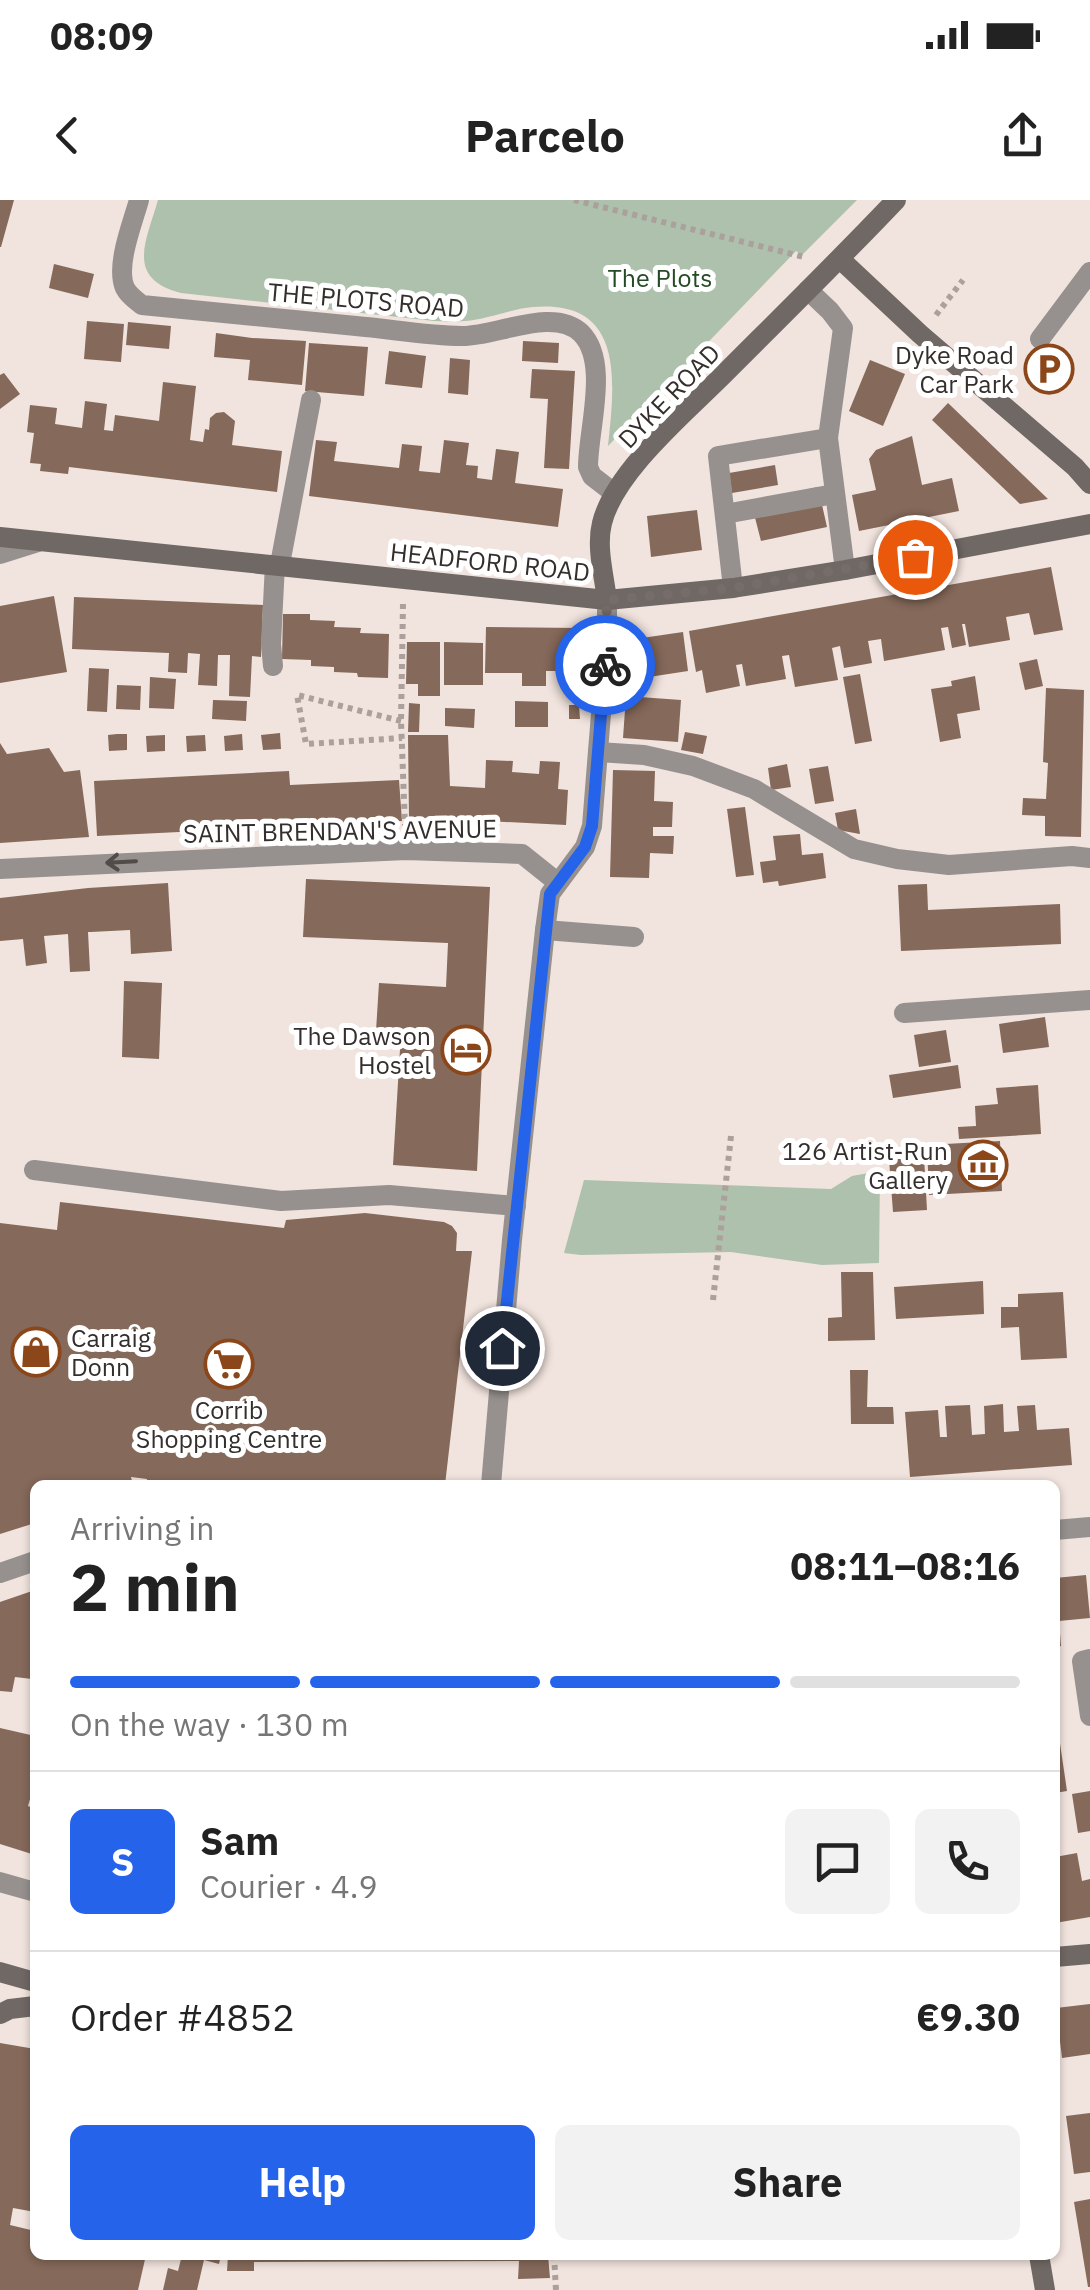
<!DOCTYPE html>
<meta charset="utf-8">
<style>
:root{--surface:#fff;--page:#f2f2f2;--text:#222;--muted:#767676;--line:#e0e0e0;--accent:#2563eb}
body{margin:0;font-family:"IBM Plex Sans",sans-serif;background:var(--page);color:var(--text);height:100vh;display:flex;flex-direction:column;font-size:38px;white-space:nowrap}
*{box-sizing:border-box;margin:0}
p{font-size:32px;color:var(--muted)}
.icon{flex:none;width:55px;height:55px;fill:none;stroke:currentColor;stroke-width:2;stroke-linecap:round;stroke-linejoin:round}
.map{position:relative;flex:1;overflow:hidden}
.panel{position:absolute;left:30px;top:1280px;width:1030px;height:780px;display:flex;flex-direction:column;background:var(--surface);border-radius:15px;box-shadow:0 2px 8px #0004}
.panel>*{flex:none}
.pin{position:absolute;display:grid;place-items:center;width:85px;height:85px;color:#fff;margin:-42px;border:5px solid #fff;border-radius:50%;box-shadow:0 2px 10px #0007}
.courier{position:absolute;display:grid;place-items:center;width:100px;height:100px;margin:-50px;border:8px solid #2563eb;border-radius:50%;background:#fff;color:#222;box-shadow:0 2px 12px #0007}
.headline em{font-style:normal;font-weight:700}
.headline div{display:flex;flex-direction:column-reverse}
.headline{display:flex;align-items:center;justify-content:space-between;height:170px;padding:0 40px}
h1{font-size:65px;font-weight:700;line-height:75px}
.bar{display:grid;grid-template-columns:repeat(4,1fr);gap:15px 10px;align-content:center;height:120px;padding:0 40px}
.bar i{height:12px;border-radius:8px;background:var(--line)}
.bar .active{background:var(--accent)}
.bar p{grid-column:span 4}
.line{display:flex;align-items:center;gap:25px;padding:0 40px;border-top:2px solid var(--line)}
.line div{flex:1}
.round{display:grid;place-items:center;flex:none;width:105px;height:105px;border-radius:15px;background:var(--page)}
.cta{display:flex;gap:20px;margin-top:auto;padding:20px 40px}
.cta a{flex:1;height:115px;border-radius:15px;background:var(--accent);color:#fff;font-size:40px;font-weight:700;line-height:115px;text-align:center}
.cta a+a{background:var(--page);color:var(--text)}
.status{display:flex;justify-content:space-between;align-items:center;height:70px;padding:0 50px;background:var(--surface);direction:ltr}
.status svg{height:28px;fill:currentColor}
header{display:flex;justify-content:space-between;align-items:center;height:130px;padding:0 40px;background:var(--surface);font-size:45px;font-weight:700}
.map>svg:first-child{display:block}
.green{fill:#adc1ac}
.building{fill:#85695a}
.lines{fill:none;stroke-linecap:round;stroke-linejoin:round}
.path{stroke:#aba09b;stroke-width:6;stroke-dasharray:5 5;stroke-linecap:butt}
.lane{stroke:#96918e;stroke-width:20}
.street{stroke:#96918e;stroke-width:20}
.secondary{stroke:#706864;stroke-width:20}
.oneway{stroke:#514c49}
.done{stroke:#766d6a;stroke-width:10;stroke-dasharray:0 18}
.route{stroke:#2563eb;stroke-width:12}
.labels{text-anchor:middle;stroke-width:10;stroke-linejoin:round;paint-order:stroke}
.park-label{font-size:25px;fill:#264a25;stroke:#fff}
.street-label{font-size:25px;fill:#342e2c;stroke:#fff}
.poi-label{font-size:25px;fill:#342e2c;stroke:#fff;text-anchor:end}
</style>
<div class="status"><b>08:09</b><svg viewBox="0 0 49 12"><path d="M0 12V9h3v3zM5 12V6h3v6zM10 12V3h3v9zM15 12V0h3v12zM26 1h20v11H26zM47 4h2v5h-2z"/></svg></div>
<header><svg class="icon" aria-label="back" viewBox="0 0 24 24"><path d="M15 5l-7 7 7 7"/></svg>Parcelo<svg class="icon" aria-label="share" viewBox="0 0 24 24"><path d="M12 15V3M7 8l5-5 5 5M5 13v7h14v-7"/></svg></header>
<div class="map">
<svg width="1090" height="2090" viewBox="0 0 1090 2090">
<rect width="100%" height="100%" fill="#f1e3dd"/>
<path class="green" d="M158,0H857L802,55L796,51L608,246C615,181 625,99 533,107C510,109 488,119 465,121C454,122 444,121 434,121L181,93C125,78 146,42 158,0Z
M880,971L879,1063L822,1065L731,1052L581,1055L564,1053L584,980L831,989L852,976Z"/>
<path class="building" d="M0,0H14L1,47H0Z
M54,64L94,74L88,98L49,88Z
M87,121L124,124L121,162L84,159Z
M128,122L171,126L169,149L126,145Z
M216,133L252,138L306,141L302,185L248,180L250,160L214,157Z
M523,141L559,143L558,163L522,161Z
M309,143L368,147L364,196L305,191Z
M389,151L426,156L422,188L385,184Z
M450,158L470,160L468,195L448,193Z
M870,160L905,174L883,226L849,211Z
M532,169L575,171L569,269L544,268L548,199L530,198Z
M4,173L20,194L0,209V175Z
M163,182L196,186L190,240L203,242L205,229L209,230L210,218L216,213L224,212L235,221L232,245L282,251L277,292L69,267L68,274L40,271L41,264L30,263L34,233L27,232L30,205L57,208L55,224L82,228L85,201L107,204L104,230L113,231L115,215L159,221Z
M948,203L1048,299L1020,304L932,220Z
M912,236L922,285L952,278L959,311L859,331L852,295L876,290L869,259L876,250Z
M316,240L337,242L334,261L399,268L402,244L422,246L419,271L440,273L444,240L469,243L466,265L478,266L477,278L492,280L496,249L519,252L515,283L563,289L558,327L309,296Z
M775,265L778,285L732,293L729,273Z
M818,287L827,327L761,341L751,302Z
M697,310L702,350L651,357L647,316Z
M1051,367L1063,430L1034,435L1029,413L1006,417L1010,440L969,447L965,424H962L966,445L952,448L948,427L941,428L945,450L884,461L881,439L868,441L872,463L844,468L840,446L832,448L838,480L795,487L789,455L782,456L786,479L746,486L742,464L736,465L740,486L706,493L702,470L696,472L689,431Z
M54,396L67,472L0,483V406Z
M74,397L263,405L261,457L252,456L250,497L229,496L230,455H218L217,486L198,485L200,454L188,453L187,473L168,472L169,453L72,449Z
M283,414H310V420L335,421L334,427L361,428L360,433L389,434L388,478L358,477L357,473L334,472V467L311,466V460L282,459Z
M486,427L580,428L579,471H546V486H522V473H485Z
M683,432L688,471L649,477L642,438Z
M407,442H440V496H418V484H406Z
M444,442L483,443V485H444Z
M1037,459L1043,486L1025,490L1019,463Z
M89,468L109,469L107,512L87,511Z
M860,474L872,541L855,544L843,477Z
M975,476L980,510L957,514L961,538L940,542L931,489L952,486L951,481Z
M150,477L176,479L174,509L149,508Z
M117,485L141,486L140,510L116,509Z
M1046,488L1084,490L1081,637L1045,636V616L1022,615L1023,598L1046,599L1048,563L1043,562Z
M626,496L681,500L678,542L623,538Z
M213,500L247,501L246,521L212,519Z
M515,501L548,502V527H515Z
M409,503L420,504L419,532H408Z
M569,505H579L580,519H569Z
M445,508L475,509L474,528L445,526Z
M685,532L707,536L703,554L681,550Z
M280,533L281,549L263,550L261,535Z
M117,534H127V550L109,551L108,535Z
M242,534L243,550L225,551L224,536Z
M165,535V551L147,552L146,536Z
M205,535L206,551L187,552L186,536Z
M408,535H448L450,586L485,588L486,560L513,561L512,572L539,574L540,561L560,562L558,589L568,590L566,625L409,617Z
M0,543L7,554L49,548L64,572L80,570L89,637L0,643Z
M787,564L791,587L771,590L768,568Z
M828,566L834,601L815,604L809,569Z
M613,570L655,571L654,601L673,602L672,627H653V636H674L673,654L650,653L649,678L610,677Z
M289,571L290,585L399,580L402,621L97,636L94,581Z
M745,607L754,675L736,677L727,609Z
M856,609L860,634L838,630L835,613Z
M800,634L802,655L823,653L826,678L779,686L778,681L763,683L760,662L776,660L773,636Z
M306,679L490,687L477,971L393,965L401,833L376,831L379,783L446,787L448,743L303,737Z
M168,683L172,751L131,754L130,730L91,732H88L90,771L70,772L68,734L44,736L47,763L26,766L23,739L0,741V698L88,688Z
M927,684L928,710L1060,704L1061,744L901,751L898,685Z
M124,781L162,783L159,859L122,857Z
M1045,817L1049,847L1003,853L999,824Z
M946,830L951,862L919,867L914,835Z
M958,865L961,888L893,898L889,875Z
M1038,885L1041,934L959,939L958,927L976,926L975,906L998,904L996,888Z
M1000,941L1002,991L929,995L927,945Z
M924,957L927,1010L893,1012L889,959Z
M60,1002L284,1028L286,1020L365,1013L444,1022L452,1026L457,1033L456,1051H472L445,1285H146L147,1279L131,1277L133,1285H35V1323L0,1334V1023L57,1030Z
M841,1072H873L875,1140L828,1141V1118L842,1117Z
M983,1081L984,1114L896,1119L894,1087Z
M1063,1092L1067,1158L1021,1160L1019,1127L1001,1128V1107H1018V1094Z
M850,1170H868L867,1207H893L894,1224H851Z
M1003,1204L1004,1232L1019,1231L1017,1206L1035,1205L1037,1230L1069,1228L1072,1265L910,1277L905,1212L938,1210L940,1237H947L945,1206L970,1205L972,1235L985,1234L984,1206Z
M1086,1375L1090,1418L1059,1421L1061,1446L1055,1447V1378Z
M35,1390V1473L32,1479L15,1477L12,1492L0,1491V1402Z
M1055,1523H1057L1067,1591L1055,1593Z
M0,1528L35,1536V1582L28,1606L35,1609V1655L0,1644Z
M1090,1591V1631L1078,1633L1072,1594Z
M1077,1653L1082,1681L1090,1679V1717L1055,1723V1657Z
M1090,1804V1854L1062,1858L1056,1808Z
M0,1843L35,1849V2012L13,2008L10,2025L35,2031V2055H146L138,2090H0Z
M1090,1913V1972L1074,1974L1066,1916Z
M1090,1999V2087H1088L1074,2002Z
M182,2055H221L219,2064L204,2060L197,2090H163L168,2068L178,2071Z
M228,2055H548L550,2078L518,2079L519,2061L254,2062V2071H227Z"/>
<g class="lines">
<path class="path" d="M574,0L804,57
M936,115L963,80
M403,404L401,521L405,626
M401,521L297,495L306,544L402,538
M713,1100L731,936
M554,2055L556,2090"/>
<path class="lane" d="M139,0C133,22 115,66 125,88C129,96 136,100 142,105C213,112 284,119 356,126C391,129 427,136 462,136C495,137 553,106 581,133C610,162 588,229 588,267L592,276L614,293
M808,90L830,111L843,128L828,238
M1040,139L1090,72
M725,314L834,294
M280,364L311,200
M733,388L718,256L828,238L845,370
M273,466L271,444L275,364
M598,552L644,555L693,566L754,589L854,649L897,659L949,665L1072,656L1090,658
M545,730L634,737
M34,970L281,1001L389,995L516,1006"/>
<path class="street" d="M0,354L38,342
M0,669L406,650L522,654L557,682
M904,813L1090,800
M491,1285L512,1040L545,730L550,694L585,647L592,626L607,439V400
M1055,1330L1090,1327
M0,1373L35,1361
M1090,1459L1082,1461L1090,1516
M0,1682L35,1692"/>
<path class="secondary" d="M840,59L920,134L1075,267L1090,284
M0,337L607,400L733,388L845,370L1090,324
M607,400C604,375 596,347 602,323C615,270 690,209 728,170C784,114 841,58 896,0
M1055,1757L1090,1754
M0,1772L35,1782
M0,1814L10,1809L35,1806
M1039,2055L1045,2090"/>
</g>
<defs><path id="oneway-shaft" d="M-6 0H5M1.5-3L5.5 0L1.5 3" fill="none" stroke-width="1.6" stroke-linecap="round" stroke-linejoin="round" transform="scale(2.5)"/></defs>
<use class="oneway" href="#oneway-shaft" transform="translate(121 662) rotate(177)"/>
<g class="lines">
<path class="done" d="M605,465L607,400L733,388L915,357"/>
<path class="route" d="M502,1148L550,694L585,647L592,626L605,465"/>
</g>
<defs>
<g id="parking-ring" transform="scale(2.5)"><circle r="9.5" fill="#fff" stroke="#8b461a" stroke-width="1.5"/><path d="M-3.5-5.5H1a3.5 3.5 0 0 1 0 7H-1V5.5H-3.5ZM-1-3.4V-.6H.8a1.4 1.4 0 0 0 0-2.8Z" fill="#8b461a"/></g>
<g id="hotel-ring" transform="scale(2.5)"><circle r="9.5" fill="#fff" stroke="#8b461a" stroke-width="1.5"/><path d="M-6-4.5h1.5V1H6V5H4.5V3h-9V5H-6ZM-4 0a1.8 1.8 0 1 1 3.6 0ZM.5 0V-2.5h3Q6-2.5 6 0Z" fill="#8b461a"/></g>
<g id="museum-ring" transform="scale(2.5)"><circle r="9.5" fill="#fff" stroke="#8b461a" stroke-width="1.5"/><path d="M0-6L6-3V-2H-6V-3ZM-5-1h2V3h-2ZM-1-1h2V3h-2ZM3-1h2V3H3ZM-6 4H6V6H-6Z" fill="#8b461a"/></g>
<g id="shop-ring" transform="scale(2.5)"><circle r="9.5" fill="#fff" stroke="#8b461a" stroke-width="1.5"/><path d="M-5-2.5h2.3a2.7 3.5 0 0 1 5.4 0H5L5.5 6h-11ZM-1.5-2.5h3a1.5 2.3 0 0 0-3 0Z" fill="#8b461a"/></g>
<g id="supermarket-ring" transform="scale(2.5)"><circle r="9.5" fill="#fff" stroke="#8b461a" stroke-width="1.5"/><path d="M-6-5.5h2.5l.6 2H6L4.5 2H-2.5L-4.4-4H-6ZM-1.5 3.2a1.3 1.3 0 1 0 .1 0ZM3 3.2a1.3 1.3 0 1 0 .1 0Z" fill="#8b461a"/></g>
</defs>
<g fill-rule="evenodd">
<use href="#parking-ring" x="1049" y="169"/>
<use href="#hotel-ring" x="466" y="850"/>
<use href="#museum-ring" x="983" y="965"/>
<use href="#shop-ring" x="36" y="1152"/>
<use href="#supermarket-ring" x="229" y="1164"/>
</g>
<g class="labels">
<g class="park-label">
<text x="660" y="87">The Plots</text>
</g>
<g class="street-label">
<text transform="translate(366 100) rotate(5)" y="9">THE PLOTS ROAD</text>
<text transform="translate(669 196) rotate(-46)" y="9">DYKE ROAD</text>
<text transform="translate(490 362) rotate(6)" y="9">HEADFORD ROAD</text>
<text transform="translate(340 631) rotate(-1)" y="9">SAINT BRENDAN'S AVENUE</text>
</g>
<g class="poi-label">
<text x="1014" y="164">Dyke Road<tspan x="1014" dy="29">Car Park</tspan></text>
<text x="431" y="845">The Dawson<tspan x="431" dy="29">Hostel</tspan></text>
<text x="948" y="960">126 Artist-Run<tspan x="948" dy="29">Gallery</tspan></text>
<text x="71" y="1147" text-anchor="start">Carraig<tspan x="71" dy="29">Donn</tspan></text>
<text x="229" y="1219" text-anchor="middle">Corrib<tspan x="229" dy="29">Shopping Centre</tspan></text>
</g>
</g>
</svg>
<div class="pin" style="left:915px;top:357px;background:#ea580c"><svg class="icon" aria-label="bag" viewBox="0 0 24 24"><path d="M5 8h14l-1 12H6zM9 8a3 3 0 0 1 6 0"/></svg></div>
<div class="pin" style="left:502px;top:1148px;background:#1f2937"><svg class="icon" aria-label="home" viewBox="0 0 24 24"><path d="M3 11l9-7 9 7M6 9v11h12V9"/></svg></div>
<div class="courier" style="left:605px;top:465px"><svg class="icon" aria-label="bike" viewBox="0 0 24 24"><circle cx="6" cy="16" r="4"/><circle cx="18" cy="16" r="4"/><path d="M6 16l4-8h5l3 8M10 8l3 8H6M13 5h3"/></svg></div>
<section class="panel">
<div class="headline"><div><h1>2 min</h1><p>Arriving in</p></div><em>08:11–08:16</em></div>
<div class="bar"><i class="active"></i><i class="active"></i><i class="active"></i><i></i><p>On the way · 130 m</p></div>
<div class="line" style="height:180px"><b class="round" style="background:var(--accent);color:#fff">S</b><div><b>Sam</b><p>Courier · 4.9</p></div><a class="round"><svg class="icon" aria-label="chat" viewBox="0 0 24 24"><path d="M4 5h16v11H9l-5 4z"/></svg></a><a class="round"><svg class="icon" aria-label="phone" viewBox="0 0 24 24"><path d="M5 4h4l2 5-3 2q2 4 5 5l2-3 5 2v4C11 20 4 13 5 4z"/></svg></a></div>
<div class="line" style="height:130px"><div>Order #4852</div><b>€9.30</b></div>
<div class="cta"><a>Help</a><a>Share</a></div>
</section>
</div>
